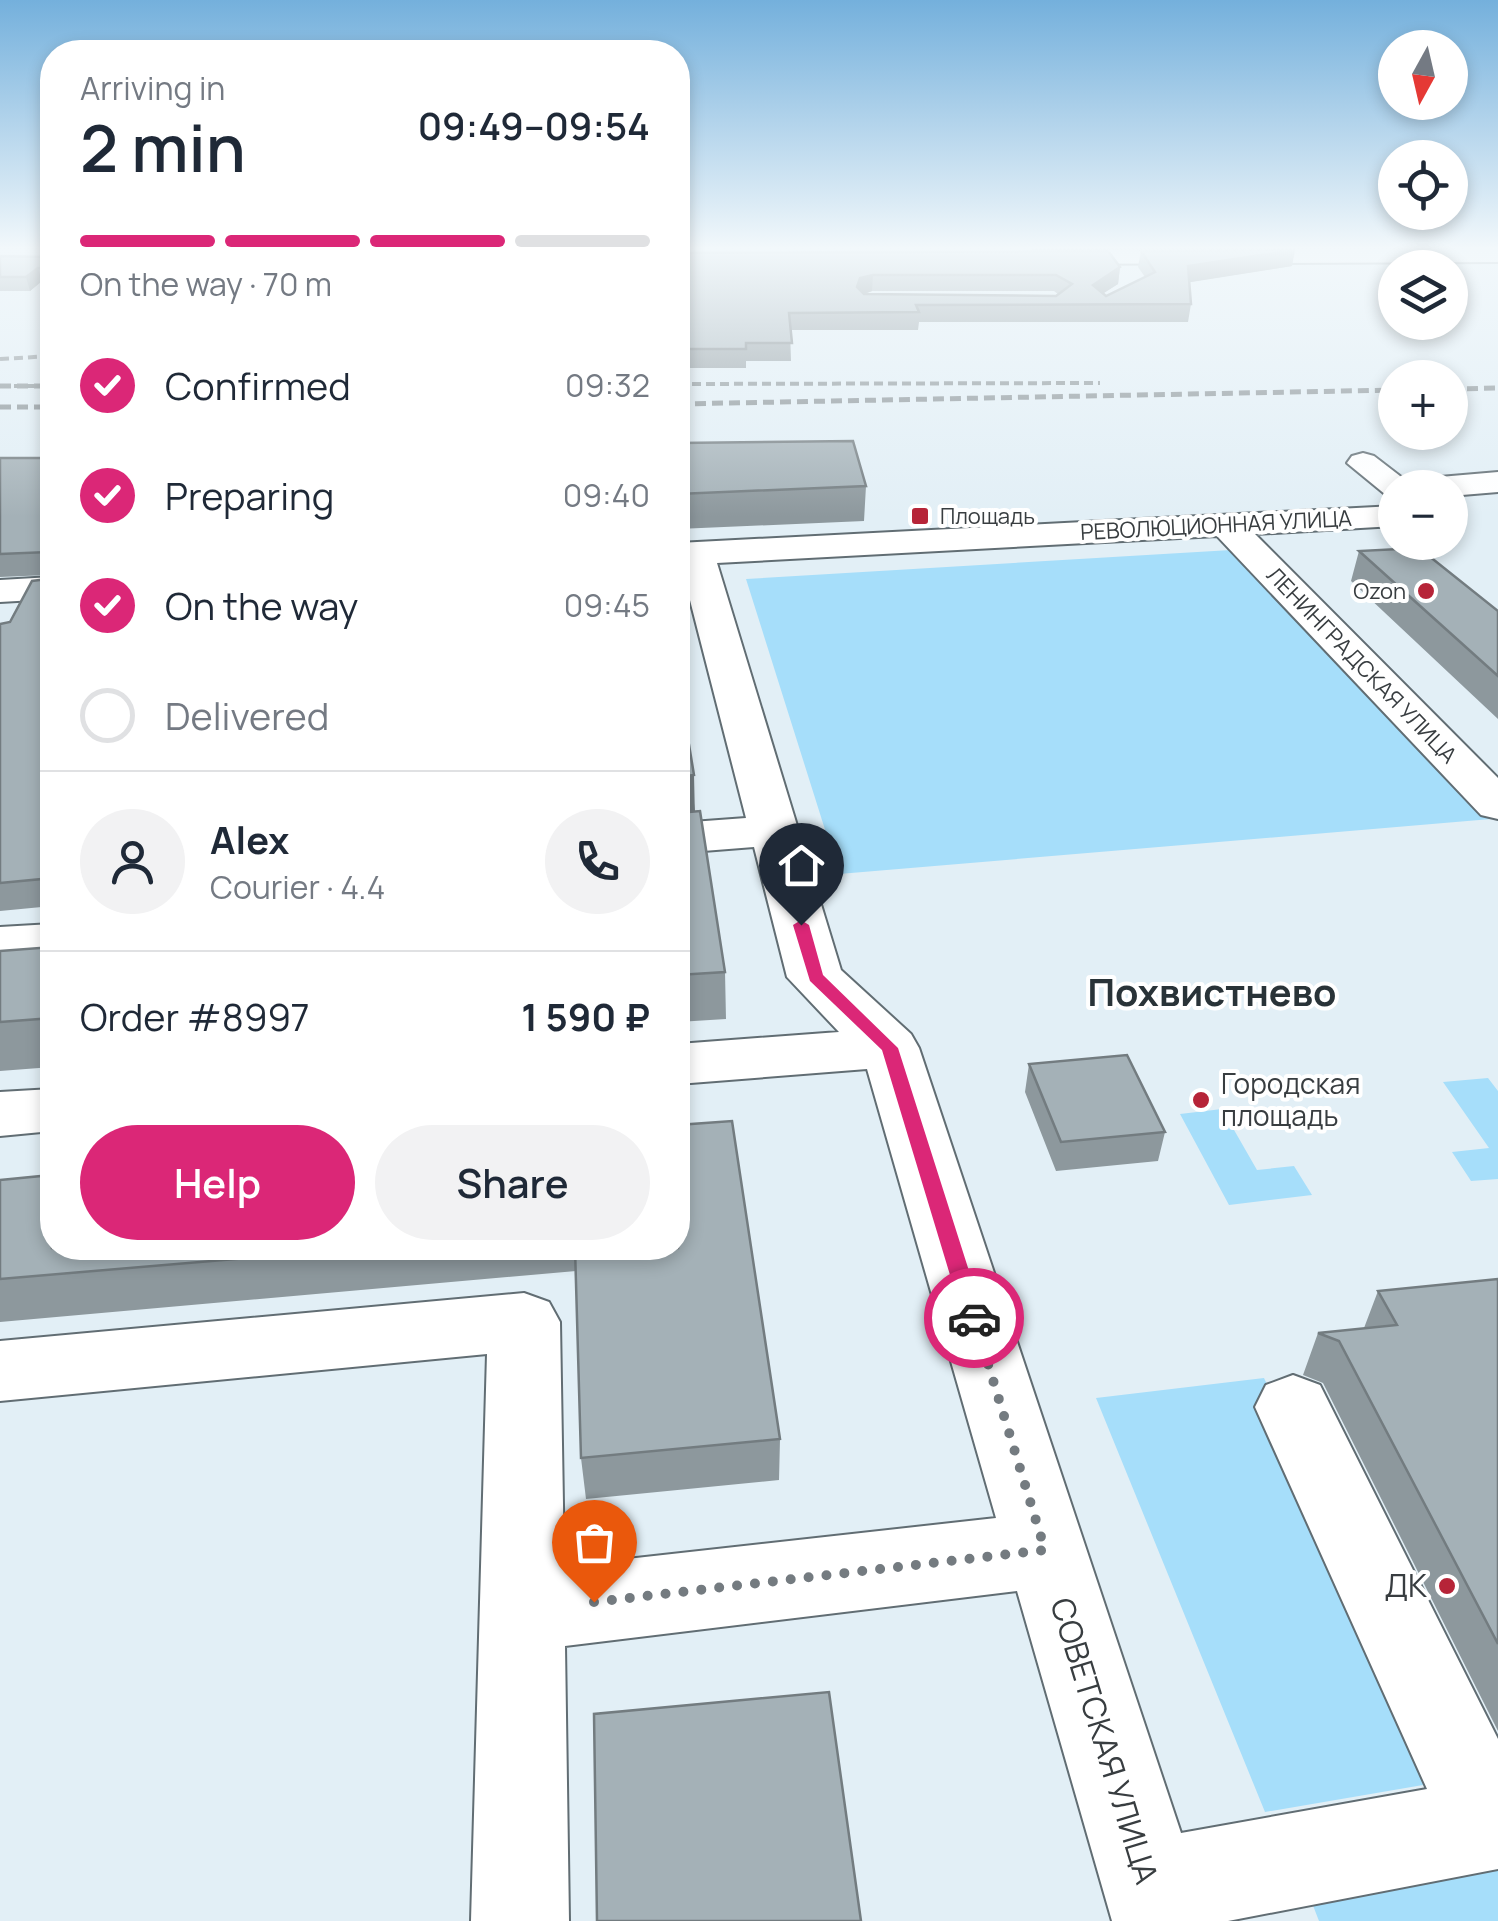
<!DOCTYPE html>
<meta charset="utf-8">
<style>
:root{--surface:#fff;--page:#f2f2f3;--text:#1f2937;--muted:#747a83;--line:#e0e1e3;--accent:#db2777}
body{margin:0;font-family:Manrope,sans-serif;background:var(--page);color:var(--text);height:100vh;display:flex;flex-direction:column;font-size:38px;white-space:nowrap}
*{box-sizing:border-box;margin:0}
p{font-size:32px;color:var(--muted)}
.icon{flex:none;width:55px;height:55px;fill:none;stroke:currentColor;stroke-width:2;stroke-linecap:round;stroke-linejoin:round}
.map{position:relative;flex:1;overflow:hidden}
.details{position:absolute;left:40px;top:40px;width:650px;height:1220px;display:flex;flex-direction:column;background:var(--surface);border-radius:40px;box-shadow:0 5px 15px #0003}
.details>*{flex:none}
.needle{width:65px;rotate:188deg}
.tools{position:absolute;left:1378px;top:30px;display:grid;gap:20px}
.tools a{display:grid;place-items:center;width:90px;height:90px;border-radius:50%;background:var(--surface);box-shadow:0 5px 15px #0003;font-size:50px}
.pin{position:absolute;display:grid;place-items:center;width:85px;height:85px;color:#fff;margin:-102px -42px;border-radius:50% 50% 50% 0;rotate:-45deg;box-shadow:0 0 10px #0007}
.pin .icon{rotate:45deg}
.courier{position:absolute;display:grid;place-items:center;width:100px;height:100px;margin:-50px;border:8px solid #db2777;border-radius:50%;background:#fff;color:#222;box-shadow:0 2px 12px #0007}
.headline em{font-style:normal;font-weight:600}
.headline div{display:flex;flex-direction:column-reverse}
.headline{display:flex;align-items:center;justify-content:space-between;height:170px;padding:0 40px}
h1{font-size:65px;font-weight:600;line-height:75px}
.bar{display:grid;grid-template-columns:repeat(4,1fr);gap:15px 10px;align-content:center;height:120px;padding:0 40px}
.bar i{height:12px;border-radius:8px;background:var(--line)}
.bar .current{background:var(--accent)}
.bar p{grid-column:span 4}
.line{display:flex;align-items:center;gap:25px;padding:0 40px;border-top:2px solid var(--line)}
.line div{flex:1}
.round{display:grid;place-items:center;flex:none;width:105px;height:105px;border-radius:52px;background:var(--page)}
ol{padding:0 40px;list-style:none}
li{display:flex;align-items:center;gap:30px;height:110px}
li p{margin-inline-start:auto}
li .icon{padding:10px;border-radius:50%;background:var(--accent);color:#fff;stroke-width:4}
li:last-child{color:var(--muted)}
li i{width:55px;height:55px;border:5px solid var(--line);border-radius:50%}
.primary-button{display:flex;gap:20px;margin-top:auto;padding:20px 40px}
.primary-button a{flex:1;height:115px;border-radius:60px;background:var(--accent);color:#fff;font-size:40px;font-weight:600;line-height:115px;text-align:center}
.primary-button a+a{background:var(--page);color:var(--text)}
.map>svg:first-child{display:block}
.green{fill:#a6defa}
.lines{fill:none;stroke-linecap:round;stroke-linejoin:round}
.minor-casing{stroke:#616d73;stroke-width:4}
.minor{fill:#fff;fill-rule:evenodd}
.rail-far1{stroke:#838c90;stroke-width:4;stroke-dasharray:9 5;stroke-linecap:butt}
.rail{stroke:#838c90;stroke-width:5;stroke-dasharray:11 6;stroke-linecap:butt}
.wall{fill:#8d989d;fill-rule:evenodd}
.shaded-wall{fill:#737c80}
.building{fill:#a4b1b7;stroke:#737c80;stroke-width:2.5;fill-rule:evenodd}
.route{fill:#db2777}
.done{stroke:#747b80;stroke-width:10;stroke-dasharray:0 18}
.poi-dot{fill:#b62438;stroke:#fff;stroke-width:4}
.labels{text-anchor:middle;stroke-width:8;stroke-linejoin:round;paint-order:stroke}
.far-poi-label{font-size:22px;fill:#383d40;stroke:#fff;text-anchor:start}
.far-street-label{font-size:22px;fill:#383d40;stroke:#fff}
.poi-label{font-size:28px;fill:#383d40;stroke:#fff;text-anchor:start}
.near-poi-label{font-size:32px;fill:#383d40;stroke:#fff;text-anchor:end}
.near-street-label{font-size:32px;fill:#383d40;stroke:#fff}
.district-label{font-size:38px;font-weight:bold;fill:#293338;stroke:#fff}
</style>
<div class="map">
<svg width="1498" height="1921" viewBox="0 0 1498 1921">
<rect width="100%" height="100%" fill="#e2eff6"/>
<path class="green" d="M1231,550L1491,819L839,874L746,579Z
M1488,1078L1498,1091V1179L1471,1181L1452,1152L1489,1148L1443,1082Z
M1222,1109L1257,1170L1294,1166L1312,1195L1229,1205L1180,1114Z
M1264,1378L1433,1732L1439,1766L1423,1785L1265,1812L1096,1398Z
M1498,1863V1921H1319L1307,1890Z"/>
<g class="lines">
<g class="minor-casing">
<path id="minor" d="M1498,248V262L1035,264L1024,257L1035,250Z
M1363,453L1374,456L1413,486L1428,478L1498,472V492L1450,496V488H1395V497L1386,495L1347,463L1352,456Z
M1395,506V526L1255,534L1498,778V819L1481,815L1217,536L717,563L841,970L911,1034L919,1048L1181,1833L1427,1789L1255,1407L1266,1385L1293,1375L1320,1385L1498,1739V1869L1228,1921H1112L1017,1591L565,1646L569,1921H471L487,1354L0,1401V1341L524,1293L549,1302L560,1322L564,1566L996,1518L867,1069L678,1084V1044L839,1032L787,977L754,847L678,853V823L746,818L681,565H678V543Z
M52,577V599L0,602V580Z
M52,924V956L0,959V927Z
M52,1089V1131L0,1136V1092Z"/>
</g>
<use href="#minor" class="minor"/>
<path class="rail-far1" d="M0,359L52,356
M678,384L1100,383
M0,386H52"/>
<path class="rail" d="M0,386H52
M1450,389L1498,388
M678,404L1395,390
M0,407H52"/>
</g>
<path class="wall" d="M0,248H52V281H42L30,291H0V256L48,257L50,249H0Z
M1141,251L1292,266L1189,282L1191,304L1188,322H919L918,330H790L791,361H746V368H678V253L1120,267L1118,284L1103,293L1106,296L1145,277L1138,267ZM872,291H1054L1058,294L1056,296L865,294Z
M678,443L866,486L864,521L678,529Z
M0,458H52V906L0,911V624L10,622L48,579V575L0,577Z
M1359,551L1498,611V719L1351,581Z
M678,678L695,811L725,972L726,1019L678,1022Z
M52,947V1067L0,1071V951Z
M1029,1064L1165,1132L1158,1161L1056,1171L1025,1092Z
M0,1180L52,1248H678L780,1439L779,1480L586,1499L581,1458L576,1271L0,1322Z
M1498,1279V1731L1323,1383L1303,1375L1318,1333L1364,1328L1378,1291Z"/>
<path class="shaded-wall" d="M1295,250L1292,266L1185,283L1188,266Z
M1120,267L1118,284L1090,302L1093,285Z
M38,268L42,281L30,291L26,277Z
M873,275L872,291L860,295L857,287L860,278Z
M694,775L695,818L678,820V777Z"/>
<path class="building" d="M51,248H52V268H38L26,277H0V256L48,257Z
M1295,250L1188,266L1191,304L916,305L919,312L789,313L792,343H746V349H678V253L1108,251L1120,267L1093,285L1106,296L1155,272L1141,251ZM873,275H1056L1072,284L1056,296L864,294L857,287L860,278Z
M853,441L866,486L678,494V443Z
M0,458H52V878L0,883V624L10,622L32,581L48,579V552L0,554Z
M1419,548L1498,611V676L1359,551Z
M678,678L694,775L678,777Z
M700,811L725,972L678,975V813Z
M52,947V1018L0,1022V951Z
M1127,1055L1165,1132L1061,1142L1029,1064Z
M732,1121L780,1439L581,1458L575,1248H678V1125Z
M52,1175V1248H363L0,1279V1180Z
M1498,1279V1644L1339,1341L1318,1333L1397,1325L1378,1291Z
M829,1692L861,1921H597L594,1714Z"/>
<linearGradient id="sky" x2="0" y2="1"><stop stop-color="#74b0dc"/><stop offset="0.48" stop-color="#f2f8fb"/><stop offset="1" stop-color="#f2f8fb" stop-opacity="0"/></linearGradient>
<rect width="1498" height="517" fill="url(#sky)"/>
<path class="route" d="M801,920L809,925L823,975L898,1048L984,1318L981,1324L974,1327L963,1318L882,1050L810,981L793,925Z"/>
<g class="lines">
<path class="done" d="M594,1602L1045,1550L974,1318"/>
</g>
<g class="poi-dot">
<rect x="910" y="506" width="20" height="20" rx="5"/>
<circle cx="1426" cy="591" r="10"/>
<circle cx="1201" cy="1100" r="10"/>
<circle cx="1447" cy="1586" r="10"/>
</g>
<g class="labels">
<g class="far-poi-label">
<text x="940" y="524">Площадь</text>
<text x="1406" y="599" text-anchor="end">Ozon</text>
</g>
<g class="far-street-label">
<text transform="translate(1216 525) rotate(-3)" y="8">РЕВОЛЮЦИОННАЯ УЛИЦА</text>
<text transform="translate(1362 665) rotate(46)" y="8">ЛЕНИНГРАДСКАЯ УЛИЦА</text>
</g>
<g class="poi-label">
<text x="1221" y="1094">Городская<tspan x="1221" dy="32">площадь</tspan></text>
</g>
<g class="near-poi-label">
<text x="1427" y="1597">ДК</text>
</g>
<g class="near-street-label">
<text transform="translate(1104 1741) rotate(73)" y="11">СОВЕТСКАЯ УЛИЦА</text>
</g>
<g class="district-label">
<text x="1212" y="1006">Похвистнево</text>
</g>
</g>
</svg>
<div class="tools">
<a><svg class="needle" viewBox="-14 -14 28 28"><path d="M0-13l5 13h-10z" fill="#e53935"/><path d="M0 13l5-13h-10z" fill="#747a83"/></svg></a>
<a><svg class="icon" aria-label="locate" viewBox="0 0 24 24"><circle cx="12" cy="12" r="6"/><path d="M12 2v4M12 18v4M2 12h4M18 12h4"/></svg></a>
<a><svg class="icon" aria-label="layers" viewBox="0 0 24 24"><path d="M12 4l9 5-9 5-9-5zM3 14l9 5 9-5"/></svg></a>
<a>+</a>
<a>−</a>
</div>
<div class="pin" style="left:594px;top:1602px;background:#ea580c"><svg class="icon" aria-label="bag" viewBox="0 0 24 24"><path d="M5 8h14l-1 12H6zM9 8a3 3 0 0 1 6 0"/></svg></div>
<div class="pin" style="left:801px;top:925px;background:#1f2937"><svg class="icon" aria-label="home" viewBox="0 0 24 24"><path d="M3 11l9-7 9 7M6 9v11h12V9"/></svg></div>
<div class="courier" style="left:974px;top:1318px"><svg class="icon" aria-label="car" viewBox="0 0 24 24"><path d="M5 17H2v-5l4-1 3-4h7l3 4 3 1v5h-3M9 17h6M6 11h13"/><circle cx="7" cy="17" r="2"/><circle cx="17" cy="17" r="2"/></svg></div>
<section class="details">
<div class="headline"><div><h1>2 min</h1><p>Arriving in</p></div><em>09:49–09:54</em></div>
<div class="bar"><i class="current"></i><i class="current"></i><i class="current"></i><i></i><p>On the way · 70 m</p></div>
<ol>
<li><svg class="icon" aria-label="check" viewBox="0 0 24 24"><path d="M5 12l5 5 9-10"/></svg>Confirmed<p>09:32</p></li>
<li><svg class="icon" aria-label="check" viewBox="0 0 24 24"><path d="M5 12l5 5 9-10"/></svg>Preparing<p>09:40</p></li>
<li><svg class="icon" aria-label="check" viewBox="0 0 24 24"><path d="M5 12l5 5 9-10"/></svg>On the way<p>09:45</p></li>
<li><i></i>Delivered</li>
</ol>
<div class="line" style="height:180px"><a class="round"><svg class="icon" aria-label="person" viewBox="0 0 24 24"><circle cx="12" cy="8" r="4"/><path d="M4 21q1-7 8-7t8 7"/></svg></a><div><b>Alex</b><p>Courier · 4.4</p></div><a class="round"><svg class="icon" aria-label="phone" viewBox="0 0 24 24"><path d="M5 4h4l2 5-3 2q2 4 5 5l2-3 5 2v4C11 20 4 13 5 4z"/></svg></a></div>
<div class="line" style="height:130px"><div>Order #8997</div><b>1 590 ₽</b></div>
<div class="primary-button"><a>Help</a><a>Share</a></div>
</section>
</div>
